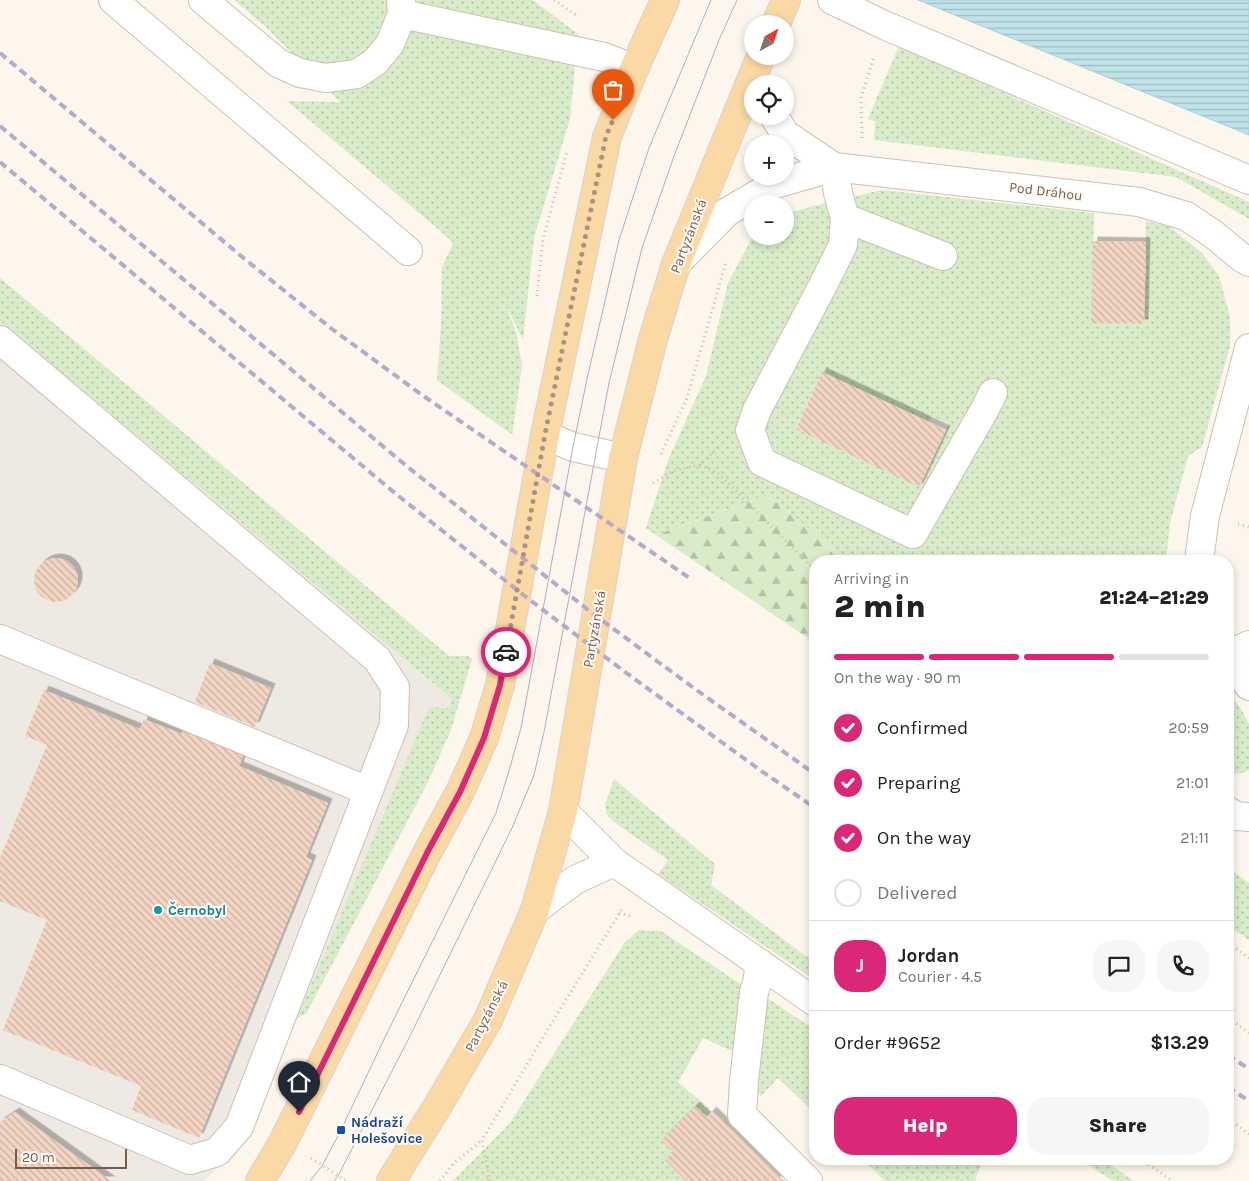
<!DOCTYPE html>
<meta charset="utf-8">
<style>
:root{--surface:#fff;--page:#f6f6f6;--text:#222;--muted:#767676;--line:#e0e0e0;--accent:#db2777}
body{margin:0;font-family:Karla,sans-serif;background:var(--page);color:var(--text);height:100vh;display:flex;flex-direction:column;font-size:19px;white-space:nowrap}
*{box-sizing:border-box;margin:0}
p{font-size:16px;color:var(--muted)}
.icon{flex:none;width:28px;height:28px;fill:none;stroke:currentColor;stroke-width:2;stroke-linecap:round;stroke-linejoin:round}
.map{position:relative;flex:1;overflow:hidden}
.side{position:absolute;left:809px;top:555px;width:425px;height:610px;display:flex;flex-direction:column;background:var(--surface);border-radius:20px;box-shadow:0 2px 8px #0003}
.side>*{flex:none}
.needle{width:32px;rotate:40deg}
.controls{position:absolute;left:744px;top:15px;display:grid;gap:10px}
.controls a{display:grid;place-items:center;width:50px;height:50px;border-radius:50%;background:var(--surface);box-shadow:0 2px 8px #0003;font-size:25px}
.scale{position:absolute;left:15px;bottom:12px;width:112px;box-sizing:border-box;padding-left:5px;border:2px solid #7a5c4d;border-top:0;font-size:14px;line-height:18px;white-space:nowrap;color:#7a5c4d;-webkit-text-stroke:4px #fffaf3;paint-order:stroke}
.pin{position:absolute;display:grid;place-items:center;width:42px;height:42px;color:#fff;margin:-51px -21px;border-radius:50% 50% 50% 0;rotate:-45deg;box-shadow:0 0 5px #0007}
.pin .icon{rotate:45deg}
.courier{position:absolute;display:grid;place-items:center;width:50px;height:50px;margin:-25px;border:4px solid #db2777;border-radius:50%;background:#fff;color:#222;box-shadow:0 1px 6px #0007}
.head em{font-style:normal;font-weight:800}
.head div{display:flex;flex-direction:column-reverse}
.head{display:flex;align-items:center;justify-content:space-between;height:85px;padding:0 25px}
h1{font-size:32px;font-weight:800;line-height:38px}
.bar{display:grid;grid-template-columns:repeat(4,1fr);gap:8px 5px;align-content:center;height:60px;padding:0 25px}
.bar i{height:6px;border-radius:4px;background:var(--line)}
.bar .current{background:var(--accent)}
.bar p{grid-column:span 4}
.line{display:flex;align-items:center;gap:12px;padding:0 25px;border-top:1px solid var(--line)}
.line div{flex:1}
.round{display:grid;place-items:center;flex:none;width:52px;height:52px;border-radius:20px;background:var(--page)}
ol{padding:0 25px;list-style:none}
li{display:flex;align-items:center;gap:15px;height:55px}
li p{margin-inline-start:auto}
li .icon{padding:5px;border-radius:50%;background:var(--accent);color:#fff;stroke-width:4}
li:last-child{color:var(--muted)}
li i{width:28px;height:28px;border:2px solid var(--line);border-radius:50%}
.button{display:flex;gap:10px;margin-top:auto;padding:10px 25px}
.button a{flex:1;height:58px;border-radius:20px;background:var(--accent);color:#fff;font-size:20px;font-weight:800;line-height:58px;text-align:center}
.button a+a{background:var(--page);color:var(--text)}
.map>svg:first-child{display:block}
.industrial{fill:#efe9e4}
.grass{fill:url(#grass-dots);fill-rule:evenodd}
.forest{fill:url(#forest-firs)}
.water{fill:url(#water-rules);stroke:#a5d3da}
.building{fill:url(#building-back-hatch);filter:url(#shadow)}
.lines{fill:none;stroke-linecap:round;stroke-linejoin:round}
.minor-casing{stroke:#d1beb0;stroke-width:30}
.major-casing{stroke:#dad1cd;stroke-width:30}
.path{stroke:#d9b8a5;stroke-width:3;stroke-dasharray:1 4;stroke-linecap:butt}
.minor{stroke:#fff;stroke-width:28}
.major{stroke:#fbd9a5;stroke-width:28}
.tram{stroke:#b9a8c9;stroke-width:1}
.rail{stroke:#b9a8c9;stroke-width:4;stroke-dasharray:8 5;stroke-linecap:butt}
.done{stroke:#a89285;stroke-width:5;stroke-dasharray:0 9}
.route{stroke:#db2777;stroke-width:6}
.culture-dot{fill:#0f9aa8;stroke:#fffaf3;stroke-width:2}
.transit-dot{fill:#1a4fb4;stroke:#fffaf3;stroke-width:2}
.labels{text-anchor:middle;stroke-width:4;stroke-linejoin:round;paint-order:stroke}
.street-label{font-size:14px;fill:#7a5c4d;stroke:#fffaf3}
.culture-label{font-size:14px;font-weight:bold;fill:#0d838f;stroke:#fffaf3;text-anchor:start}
.transit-label{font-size:14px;font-weight:bold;fill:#164399;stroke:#fffaf3;text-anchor:start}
</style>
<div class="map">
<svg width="1249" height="1181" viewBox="0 0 1249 1181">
<defs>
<pattern id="grass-dots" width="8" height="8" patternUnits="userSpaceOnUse" patternTransform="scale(1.25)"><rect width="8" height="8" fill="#d8ecc9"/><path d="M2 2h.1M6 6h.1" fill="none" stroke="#b4c2a5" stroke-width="1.8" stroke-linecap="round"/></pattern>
<pattern id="forest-firs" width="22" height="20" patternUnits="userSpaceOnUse" patternTransform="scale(1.25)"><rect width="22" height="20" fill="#d8ecc9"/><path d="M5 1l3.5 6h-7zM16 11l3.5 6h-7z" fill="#b4c2a5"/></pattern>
<pattern id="water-rules" width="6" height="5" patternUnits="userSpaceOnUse" patternTransform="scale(1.25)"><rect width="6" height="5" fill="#bfe3e8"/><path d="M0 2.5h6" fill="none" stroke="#a0bbbe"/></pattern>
<pattern id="building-back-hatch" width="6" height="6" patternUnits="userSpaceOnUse" patternTransform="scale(1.25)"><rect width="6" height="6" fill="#f3d5c3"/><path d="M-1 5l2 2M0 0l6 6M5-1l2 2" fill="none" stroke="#cab0a1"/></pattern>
<filter id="shadow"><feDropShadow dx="4.5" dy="-4.5" stdDeviation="0" flood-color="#0004"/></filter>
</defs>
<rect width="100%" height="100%" fill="#fdf6ec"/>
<path class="industrial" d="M0,321L452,699L450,708L429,707L244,1143L204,1181H0Z"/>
<path class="grass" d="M234,0H533L578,34L570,119L534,238L523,340L506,305L517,336L522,366L512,435L437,380L441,324L442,267L453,243L446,236L287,101L340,102L266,27Z
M899,46L1249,202V219L1176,177L874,140L875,121L868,119Z
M882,190L1094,213L1092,323L1144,324L1146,221L1170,227L1202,253L1219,276L1230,317V346L1202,447L1188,456L1170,523L1166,561H849L767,495L656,535L646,528L668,460L706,376L728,283L753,236H785V214L817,205ZM822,372L929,422L932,416L949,424L919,486L796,428Z
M0,278L449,656H468L472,659L451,730L428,782L306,1014L297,1018L429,707L450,708L452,699L0,321Z
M1228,691L1244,714L1249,724V770C1241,774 1236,775 1228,771Z
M614,779L715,864L711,885L815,963V980L658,874L668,860L614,822L607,815L605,805Z
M1228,869H1230L1249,883V940L1228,926Z
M639,930L661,931L739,983L775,1003L815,1030V1113L778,1078L761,1096L734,1073L735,1052L703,1038L678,1082L712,1111L707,1117L695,1106L662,1140L673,1152L665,1160L686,1181H453L510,1123L625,942Z
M862,1159H983L975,1181H885Z
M1080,1159H1102L1134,1181H1113Z"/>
<path class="forest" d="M767,495L849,561H815V643L656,535Z"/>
<path class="water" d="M918,0H1249V135Z"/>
<path class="building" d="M1093,241L1146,242L1144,324L1091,323Z
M822,372L946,430L919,487L796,429Z
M34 580a22 22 0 1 1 44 0a22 22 0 1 1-44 0Z
M210,663L271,688L255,727L195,702Z
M44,690L140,729L144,719L182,734L183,731L243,756L239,766L328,803L306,857L312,860L199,1138L132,1110L141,1086L3,1030L47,920L0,901V858L47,745L25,736Z
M695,1106L707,1117L712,1111L784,1181H686L665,1160L673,1152L661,1140Z
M15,1112L111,1181H0V1122Z"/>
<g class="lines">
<g class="minor-casing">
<path id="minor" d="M113,0L408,251
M203,0L278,63L300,73L326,78L357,74L375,62L390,44L402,14L401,0
M832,0L884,25L1249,180
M402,14L604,57L634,69
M774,116L785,134L834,167
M834,167L838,193L845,218L843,245L822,287L757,410L750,430L762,462L913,534L985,409L993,393
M845,218L943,256
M676,264L727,212L775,184L834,167L1139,202L1186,216L1213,234L1242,258L1249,262
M0,340L377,659L395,687L394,725L239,1127L217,1152L190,1160L0,1079
M545,435L573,447L623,458
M1199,561L1205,516L1249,348
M0,639L368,791
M1249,645L1228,655L1249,686
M563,811L614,862L815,1002
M1228,811L1236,816L1249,817
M535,910L575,880L614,862
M760,963L757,983L754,992L744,1081L742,1115L808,1181"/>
</g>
<g class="major-casing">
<path id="major" d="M776,24L786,0
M260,1181L283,1142L428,851L460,792L484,738L500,685L545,435L607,137L634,69L665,0
M391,1181L440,1102L488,1020L535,910L563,811L623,458L653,339L676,264L756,68L761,56"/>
</g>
<path class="path" d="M554,0L576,15
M862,138L861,98L874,56
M537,296L543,239L567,151
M661,454L687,398L726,262
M700,465L718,473L815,570
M653,483L673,471L700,465L720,446
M1238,524L1249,527
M619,913L631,916
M1228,943L1249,958
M1228,1018L1249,1033
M1228,1119L1249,1134
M311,1158L346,1181
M1140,1159L1173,1181
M440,1181L454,1163L482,1140
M490,1181L482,1140L551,1024L622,909"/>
<use href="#minor" class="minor"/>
<use href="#major" class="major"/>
<path class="tram" d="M310,1181L322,1166L341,1130L387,1033L496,813L509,771L521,728L573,447L587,379L619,240L649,148L711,0
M334,1181L338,1176L409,1038L512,828L534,775L544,732L609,383L642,248L674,156L719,40L737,0"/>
<path class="rail" d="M0,53L241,256L332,329L422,395L691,579
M0,126L409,468L592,613L695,689L815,774
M0,162L396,494L526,597L625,672L760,770L815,808
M1228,1055L1249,1069
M1228,1087L1249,1101"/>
</g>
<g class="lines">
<path class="done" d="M506,652L545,434L606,136L613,120"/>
<path class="route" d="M299,1112L428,851L460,792L484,738L500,685L506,652"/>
</g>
<circle class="culture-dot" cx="158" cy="910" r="5"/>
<rect class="transit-dot" x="336" y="1125" width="10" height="10" rx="2.5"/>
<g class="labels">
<g class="street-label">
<text transform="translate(1046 191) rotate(7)" y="5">Pod Dráhou</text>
<text transform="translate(688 236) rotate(-69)" y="5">Partyzánská</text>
<text transform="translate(594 629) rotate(-80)" y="5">Partyzánská</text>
<text transform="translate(486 1016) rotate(-63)" y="5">Partyzánská</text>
</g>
<g class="culture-label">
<text x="168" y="915">Černobyl</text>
</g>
<g class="transit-label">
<text x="351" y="1127">Nádraží<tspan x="351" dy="16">Holešovice</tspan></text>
</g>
</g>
</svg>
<div class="controls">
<a><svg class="needle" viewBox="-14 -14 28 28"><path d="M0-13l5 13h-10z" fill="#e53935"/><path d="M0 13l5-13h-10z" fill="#767676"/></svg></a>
<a><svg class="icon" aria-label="locate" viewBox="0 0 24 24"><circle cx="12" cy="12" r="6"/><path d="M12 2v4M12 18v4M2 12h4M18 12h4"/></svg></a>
<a>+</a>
<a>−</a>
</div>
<div class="scale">20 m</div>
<div class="pin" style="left:613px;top:120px;background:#ea580c"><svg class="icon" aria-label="bag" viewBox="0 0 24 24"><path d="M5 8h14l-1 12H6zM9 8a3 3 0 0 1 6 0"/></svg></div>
<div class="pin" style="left:299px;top:1112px;background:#1f2937"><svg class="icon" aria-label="home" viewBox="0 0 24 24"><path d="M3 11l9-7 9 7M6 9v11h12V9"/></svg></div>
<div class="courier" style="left:506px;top:652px"><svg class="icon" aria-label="car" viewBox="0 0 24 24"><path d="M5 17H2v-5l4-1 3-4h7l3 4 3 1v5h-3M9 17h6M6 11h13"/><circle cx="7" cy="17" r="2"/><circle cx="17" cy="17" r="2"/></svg></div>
<section class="side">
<div class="head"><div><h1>2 min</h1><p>Arriving in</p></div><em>21:24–21:29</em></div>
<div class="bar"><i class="current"></i><i class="current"></i><i class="current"></i><i></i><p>On the way · 90 m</p></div>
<ol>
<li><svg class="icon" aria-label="check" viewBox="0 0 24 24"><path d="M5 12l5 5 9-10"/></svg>Confirmed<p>20:59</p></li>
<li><svg class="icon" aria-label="check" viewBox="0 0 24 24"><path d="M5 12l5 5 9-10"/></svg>Preparing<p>21:01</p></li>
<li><svg class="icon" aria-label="check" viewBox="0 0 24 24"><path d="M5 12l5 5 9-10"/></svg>On the way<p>21:11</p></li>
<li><i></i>Delivered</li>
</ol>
<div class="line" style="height:90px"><b class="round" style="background:var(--accent);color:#fff">J</b><div><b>Jordan</b><p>Courier · 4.5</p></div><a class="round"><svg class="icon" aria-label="chat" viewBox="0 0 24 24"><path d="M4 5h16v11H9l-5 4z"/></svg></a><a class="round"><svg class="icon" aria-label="phone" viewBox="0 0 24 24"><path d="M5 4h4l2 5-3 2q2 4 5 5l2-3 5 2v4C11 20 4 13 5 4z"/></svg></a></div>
<div class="line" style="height:65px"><div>Order #9652</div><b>$13.29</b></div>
<div class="button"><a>Help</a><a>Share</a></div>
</section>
</div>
